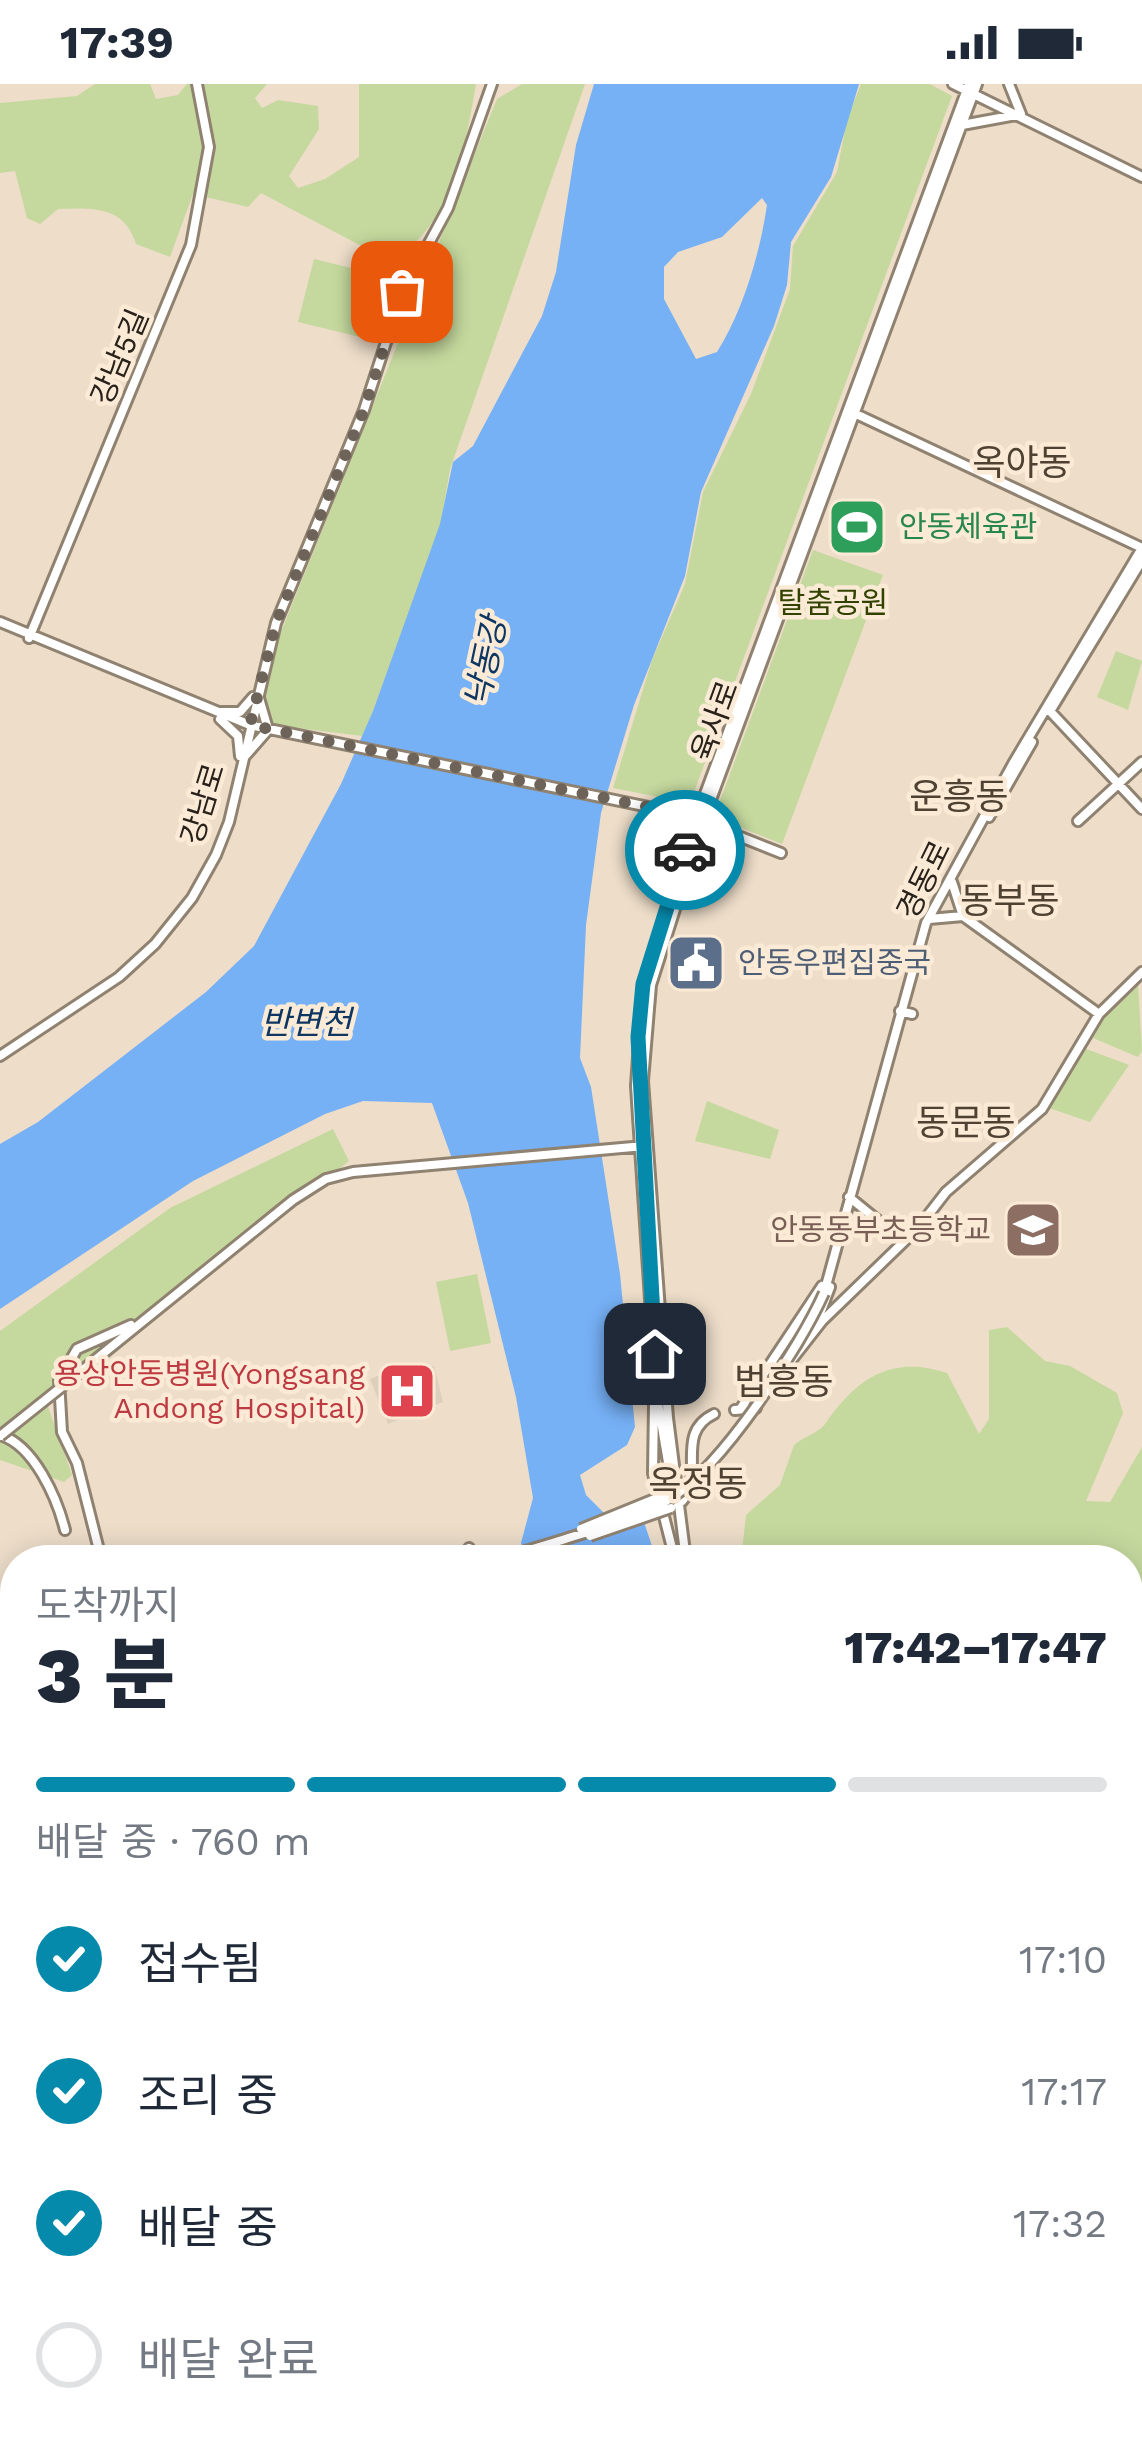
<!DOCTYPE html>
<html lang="ko">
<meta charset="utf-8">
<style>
:root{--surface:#fff;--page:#f6f6f7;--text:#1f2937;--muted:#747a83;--line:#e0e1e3;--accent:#068aab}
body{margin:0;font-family:"Work Sans","Noto Sans KR",sans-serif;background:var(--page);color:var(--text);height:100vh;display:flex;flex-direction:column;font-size:45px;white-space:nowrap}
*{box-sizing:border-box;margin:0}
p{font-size:39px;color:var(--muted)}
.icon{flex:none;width:66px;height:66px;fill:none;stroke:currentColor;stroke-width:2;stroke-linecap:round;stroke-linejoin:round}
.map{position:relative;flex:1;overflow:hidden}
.drawer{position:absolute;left:0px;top:1461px;width:1143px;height:903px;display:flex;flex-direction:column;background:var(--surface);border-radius:48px 48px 0 0;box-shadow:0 6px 30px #0003}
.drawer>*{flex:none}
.pin{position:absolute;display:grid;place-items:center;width:102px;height:102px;color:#fff;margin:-51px;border-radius:24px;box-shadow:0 6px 18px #0006}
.courier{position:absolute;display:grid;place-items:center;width:120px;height:120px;margin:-60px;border:9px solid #068aab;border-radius:50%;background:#fff;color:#222;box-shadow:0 3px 15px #0007}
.overview em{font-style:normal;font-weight:800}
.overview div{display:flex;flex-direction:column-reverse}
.overview{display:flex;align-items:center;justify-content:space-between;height:204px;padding:0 36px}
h1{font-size:78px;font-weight:800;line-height:90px}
.bar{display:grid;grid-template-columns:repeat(4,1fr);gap:18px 12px;align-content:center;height:144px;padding:0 36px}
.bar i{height:15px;border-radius:9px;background:var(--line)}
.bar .current{background:var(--accent)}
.bar p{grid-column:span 4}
ol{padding:0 36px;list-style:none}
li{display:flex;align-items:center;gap:36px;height:132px}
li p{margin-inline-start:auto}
li .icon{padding:12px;border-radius:50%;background:var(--accent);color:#fff;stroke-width:4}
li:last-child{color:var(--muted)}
li i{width:66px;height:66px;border:6px solid var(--line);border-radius:50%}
.status{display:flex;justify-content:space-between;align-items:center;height:84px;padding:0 60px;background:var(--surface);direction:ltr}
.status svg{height:33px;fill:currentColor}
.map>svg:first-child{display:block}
.medical{fill:#dcd0bd}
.green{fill:#c5d99e}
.water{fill:#76b0f5;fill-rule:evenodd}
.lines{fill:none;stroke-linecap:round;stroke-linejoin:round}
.secondary-casing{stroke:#908270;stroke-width:14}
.highway-casing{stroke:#908270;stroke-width:18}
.secondary{stroke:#fff;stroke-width:8}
.highway{stroke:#fff;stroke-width:12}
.secondary-bridge-casing{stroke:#908270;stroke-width:14;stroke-linecap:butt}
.highway-bridge-casing{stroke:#908270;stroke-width:18;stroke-linecap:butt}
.secondary-bridge{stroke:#fff;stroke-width:8}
.highway-bridge{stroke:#fff;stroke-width:12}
.done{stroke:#6d6358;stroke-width:12;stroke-dasharray:0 21.6}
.route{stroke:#068aab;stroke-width:15}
.labels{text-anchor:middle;stroke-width:9;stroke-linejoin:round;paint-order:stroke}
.street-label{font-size:30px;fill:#28221b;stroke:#faead6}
.leisure-label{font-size:30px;fill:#27864d;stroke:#faead6;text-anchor:start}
.park-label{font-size:30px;fill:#324300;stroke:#faead6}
.service-label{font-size:30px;fill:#4e5e75;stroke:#faead6;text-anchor:start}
.education-label{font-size:30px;fill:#785e54;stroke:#faead6;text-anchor:end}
.health-label{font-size:30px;fill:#be3a42;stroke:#faead6;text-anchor:end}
.water-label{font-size:33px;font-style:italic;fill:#0e3662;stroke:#faead6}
.quarter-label{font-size:36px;fill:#4f4232;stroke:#faead6}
</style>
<div class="status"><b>17:39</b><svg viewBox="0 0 49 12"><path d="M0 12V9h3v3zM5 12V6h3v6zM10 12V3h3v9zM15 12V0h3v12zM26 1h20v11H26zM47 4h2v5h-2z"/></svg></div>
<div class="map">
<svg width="1142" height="2362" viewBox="0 0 1142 2362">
<rect width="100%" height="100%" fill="#edddc9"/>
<path class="medical" d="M408,1280L412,1290L434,1282L443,1318L388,1340L370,1295Z"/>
<path class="green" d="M95,0H150L156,15L178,11L187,0H267L255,14L262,24L278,16L318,22L319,45L289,92L298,104L325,95L359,73V0H476C467,56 448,157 386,175L261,109L248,123L193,110L170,173L136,160C124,122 94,124 58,125L40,140L27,134L15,87L0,89V19L77,12Z
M522,0H585L450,385L441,440L373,627L363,652L255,639L272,570L497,15Z
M861,0H930L952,12L690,719L613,704L652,576L685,500L703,408L751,310L790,205L793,162L837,88L847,35Z
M314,175L376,190L360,253L298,238Z
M813,466L883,491L782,760L714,733Z
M1116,567L1142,577L1128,626L1097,613Z
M1138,901L1142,967L1138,973L1093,954L1106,931Z
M1081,963L1129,981L1090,1038L1049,1024Z
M707,1017L779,1046L770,1075L695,1057Z
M333,1045L349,1077L47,1320L72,1391L64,1398L0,1376V1247L170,1124Z
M477,1190L491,1259L450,1267L436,1198Z
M1007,1243L1045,1277L1070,1282L1117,1309L1123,1329L1086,1417L1110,1418L1142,1363V1850L1131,1833L1128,1842V1476H741L746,1431L780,1401L794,1361C803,1353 820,1348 825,1340C857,1294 891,1271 947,1289L979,1350L989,1335V1246Z
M15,1865V2009L10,2013L0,2011V1868Z
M1142,1956V2108L1130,2113L1128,1973Z
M1128,2164L1142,2167V2362H963L958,2349H1128Z
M79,2349H294L300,2362H94Z
M341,2349H495L492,2362H337Z
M535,2349H772L774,2358L529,2362Z"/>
<path class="water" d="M594,0H859L831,93L791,158L787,201L774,242L701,408L685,492L634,621L601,729L586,841L580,974L591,1003L620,1190L635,1343L627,1361L580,1391L586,1411L605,1430L642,1432L654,1468L663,1476H524L521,1459L533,1414L516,1313L468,1119L432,1019L363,1017L325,1030L193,1097L0,1225V1060L38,1038L206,908L254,862L341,700L373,627L440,440L453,378L473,362L542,232L556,188L576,61ZM762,114L767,121C760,169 743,227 717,268L696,275L664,215V183L678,168L722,153Z
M784,2349H940L945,2362H786Z"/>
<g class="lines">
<g class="secondary-casing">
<path id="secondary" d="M953,0L1142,93
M962,41L1021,30L1009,0
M0,538L250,641L683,730L781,769
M29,554L191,161L209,63L197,0
M259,614L268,645
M1052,624L1142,476
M1048,625L1142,725
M221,628H240L253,613
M220,635L238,652L240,672
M246,671L267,647
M989,733L1032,658
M1078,737L1142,678
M952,798L963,832
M929,835L963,832L1099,930
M900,927L912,930
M0,972L119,893L155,860L192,814L216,771L229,738L276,539L364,326L402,209L448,124L492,0
M849,1113L903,1157
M824,1209L926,839L1014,678L1142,464L856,330
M816,1240L830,1203
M786,1283L822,1237L918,1144L946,1108L1042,1025L1099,930L1142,888
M74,1293L293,1116L326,1095L353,1088L644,1062
M654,1320L653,1389L675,1476
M741,1324L822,1202
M735,1326L756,1324
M0,1351C34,1361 57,1414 65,1446
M670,1390L656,1307L636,1002L643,900L696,734L969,0
M678,1421C709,1396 672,1350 714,1330
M98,1462L77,1379L62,1348L59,1296L77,1265L131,1241
M469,1464L472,1476
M496,1476L559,1457
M516,1476L547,1463
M686,1476L668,1334L643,997L651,901L703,737L977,0
M0,1707L15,1701
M0,1713L15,1707
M0,2118L15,2140
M0,2148L15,2170
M954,2349L959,2362"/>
</g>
<g class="highway-casing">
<path id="highway" d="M1128,2116L1142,2120"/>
</g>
<use href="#secondary" class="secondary"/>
<use href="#highway" class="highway"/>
<g class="secondary-bridge-casing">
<path id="secondary-bridge" d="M0,1352L74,1293
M581,1445L667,1410L670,1389
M590,1452L671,1424
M559,1457C596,1445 637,1435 671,1414C722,1382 799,1265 824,1209"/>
</g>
<g class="highway-bridge-casing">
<path id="highway-bridge" d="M29,2362L72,2349"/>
</g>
<use href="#secondary-bridge" class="secondary-bridge"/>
<use href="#highway-bridge" class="highway-bridge"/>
</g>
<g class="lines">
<path class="done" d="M402,208L364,326L276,539L250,641L682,730L696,734L685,766"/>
<path class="route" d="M655,1270L638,953L643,900L685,766"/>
</g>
<defs>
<g id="stadium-square" transform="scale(3)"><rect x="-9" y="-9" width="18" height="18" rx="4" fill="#2e9e5b" stroke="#faead6"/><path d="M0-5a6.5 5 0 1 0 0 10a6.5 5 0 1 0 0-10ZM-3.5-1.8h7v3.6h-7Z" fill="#fff"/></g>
<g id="civic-square" transform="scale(3)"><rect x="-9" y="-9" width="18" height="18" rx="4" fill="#5c6f8a" stroke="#faead6"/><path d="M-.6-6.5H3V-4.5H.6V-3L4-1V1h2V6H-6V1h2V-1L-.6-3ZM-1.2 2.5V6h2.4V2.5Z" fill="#fff"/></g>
<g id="school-square" transform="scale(3)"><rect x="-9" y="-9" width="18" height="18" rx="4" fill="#8d6e63" stroke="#faead6"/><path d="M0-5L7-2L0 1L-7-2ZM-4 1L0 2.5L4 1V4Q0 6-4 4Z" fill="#fff"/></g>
<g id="hospital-square" transform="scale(3)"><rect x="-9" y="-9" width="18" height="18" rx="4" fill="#e0444e" stroke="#faead6"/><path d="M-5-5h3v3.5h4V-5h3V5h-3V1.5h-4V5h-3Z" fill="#fff"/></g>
</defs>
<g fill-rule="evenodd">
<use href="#stadium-square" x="857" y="443"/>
<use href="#civic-square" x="696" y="879"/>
<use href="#school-square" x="1033" y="1146"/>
<use href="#hospital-square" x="407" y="1307"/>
</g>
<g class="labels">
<g class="street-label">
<text transform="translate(120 273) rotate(-67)" y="10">강남5길</text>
<text transform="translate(715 637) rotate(-70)" y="10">육사로</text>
<text transform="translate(203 720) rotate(-73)" y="10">강남로</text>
<text transform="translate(924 796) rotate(-64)" y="10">경동로</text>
</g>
<g class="leisure-label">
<text x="899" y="453">안동체육관</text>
</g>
<g class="park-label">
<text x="833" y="529">탈춤공원</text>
</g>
<g class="service-label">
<text x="738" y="889">안동우편집중국</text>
</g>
<g class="education-label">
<text x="991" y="1156">안동동부초등학교</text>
</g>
<g class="health-label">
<text x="365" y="1300">용상안동병원(Yongsang<tspan x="365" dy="34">Andong Hospital)</tspan></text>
</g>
<g class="water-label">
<text transform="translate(485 578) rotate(-78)" y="12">낙동강</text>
<text x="306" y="950">반변천</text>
</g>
<g class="quarter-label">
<text x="1022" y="391">옥야동</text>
<text x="959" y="725">운흥동</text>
<text x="1010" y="829">동부동</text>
<text x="966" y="1051">동문동</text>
<text x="784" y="1310">법흥동</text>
<text x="698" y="1412">옥정동</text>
</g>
</g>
</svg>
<div class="pin" style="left:402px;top:208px;background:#ea580c"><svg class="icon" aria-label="bag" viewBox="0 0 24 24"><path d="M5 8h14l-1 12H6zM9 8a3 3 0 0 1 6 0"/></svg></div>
<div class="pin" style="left:655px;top:1270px;background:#1f2937"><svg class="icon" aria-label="home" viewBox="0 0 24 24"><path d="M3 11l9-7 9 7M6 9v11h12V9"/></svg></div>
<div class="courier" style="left:685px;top:766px"><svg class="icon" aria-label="car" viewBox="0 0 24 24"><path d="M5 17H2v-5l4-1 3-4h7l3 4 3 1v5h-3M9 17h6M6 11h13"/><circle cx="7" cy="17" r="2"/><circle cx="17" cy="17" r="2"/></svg></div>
<section class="drawer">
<div class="overview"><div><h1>3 분</h1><p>도착까지</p></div><em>17:42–17:47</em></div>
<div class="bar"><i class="current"></i><i class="current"></i><i class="current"></i><i></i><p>배달 중 · 760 m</p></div>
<ol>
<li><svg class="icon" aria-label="check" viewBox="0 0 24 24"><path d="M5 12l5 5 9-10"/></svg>접수됨<p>17:10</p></li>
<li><svg class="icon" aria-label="check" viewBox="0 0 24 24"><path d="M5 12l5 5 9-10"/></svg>조리 중<p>17:17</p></li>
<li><svg class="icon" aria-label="check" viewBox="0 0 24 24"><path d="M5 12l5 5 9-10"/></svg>배달 중<p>17:32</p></li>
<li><i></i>배달 완료</li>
</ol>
</section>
</div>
